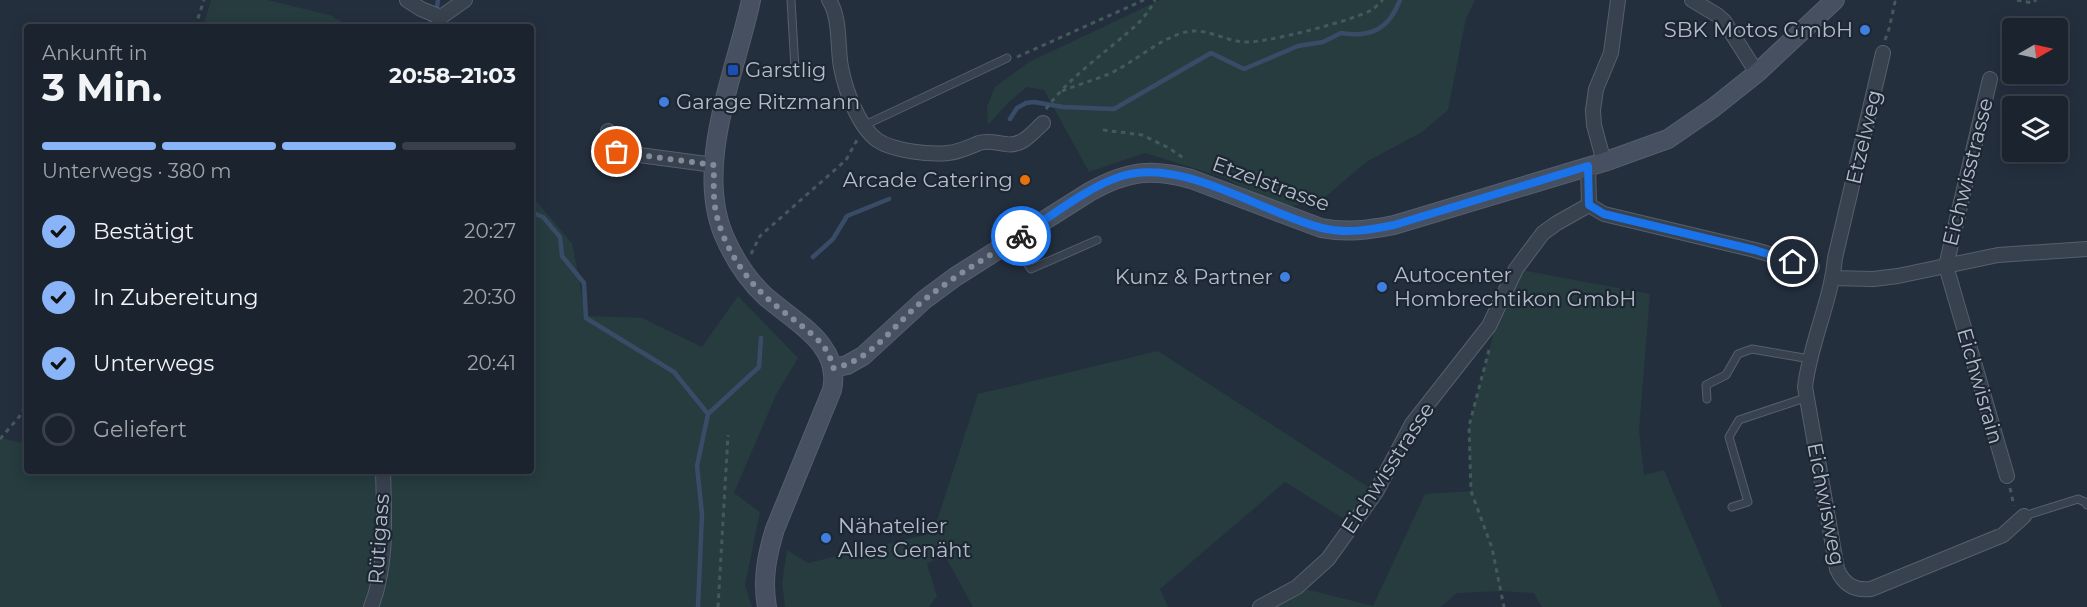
<!DOCTYPE html>
<html lang="de">
<meta charset="utf-8">
<style>
:root{--surface:#1b232e;--page:#282f3a;--text:#f1f3f6;--muted:#a0a4aa;--line:#39404a;--accent:#8ab4f8}
body{margin:0;font-family:Montserrat,sans-serif;background:var(--page);color:var(--text);height:100vh;display:flex;flex-direction:column;font-size:22px;white-space:nowrap}
*{box-sizing:border-box;margin:0}
p{font-size:20px;color:var(--muted)}
.icon{flex:none;width:33px;height:33px;fill:none;stroke:currentColor;stroke-width:2;stroke-linecap:round;stroke-linejoin:round}
.map{position:relative;flex:1;overflow:hidden}
.drawer{position:absolute;left:24px;top:24px;width:510px;height:450px;display:flex;flex-direction:column;background:var(--surface);border-radius:6px;box-shadow:0 3px 15px #0003,0 0 0 2px var(--line)}
.drawer>*{flex:none}
.needle{width:39px;rotate:81deg}
.controls{position:absolute;left:2002px;top:18px;display:grid;gap:12px}
.controls a{display:grid;place-items:center;width:66px;height:66px;border-radius:6px;background:var(--surface);box-shadow:0 3px 15px #0003,0 0 0 2px var(--line);font-size:30px}
.pin{position:absolute;display:grid;place-items:center;width:51px;height:51px;color:#fff;margin:-26px;border:3px solid #fff;border-radius:50%;box-shadow:0 2px 6px #0007}
.courier{position:absolute;display:grid;place-items:center;width:60px;height:60px;margin:-30px;border:4px solid #1a73e8;border-radius:50%;background:#fff;color:#222;box-shadow:0 2px 8px #0007}
.headline em{font-style:normal;font-weight:700}
.headline div{display:flex;flex-direction:column-reverse}
.headline{display:flex;align-items:center;justify-content:space-between;height:102px;padding:0 18px}
h1{font-size:39px;font-weight:700;line-height:45px}
.bar{display:grid;grid-template-columns:repeat(4,1fr);gap:9px 6px;align-content:center;height:72px;padding:0 18px}
.bar i{height:8px;border-radius:4px;background:var(--line)}
.bar .selected{background:var(--accent)}
.bar p{grid-column:span 4}
ol{padding:0 18px;list-style:none}
li{display:flex;align-items:center;gap:18px;height:66px}
li p{margin-inline-start:auto}
li .icon{padding:6px;border-radius:50%;background:var(--accent);color:#111;stroke-width:4}
li:last-child{color:var(--muted)}
li i{width:33px;height:33px;border:3px solid var(--line);border-radius:50%}
.map>svg:first-child{display:block}
.green{fill:#263c3f}
.lines{fill:none;stroke-linecap:round;stroke-linejoin:round}
.stream{stroke:#394c67;stroke-width:4.5}
.lane-casing{stroke:#565f6c;stroke-width:9}
.street-casing{stroke:#565f6c;stroke-width:16}
.secondary-casing{stroke:#565f6c;stroke-width:20}
.path{stroke:#44595c;stroke-width:3;stroke-dasharray:4.5 4.5;stroke-linecap:butt}
.lane{stroke:#38414e;stroke-width:7}
.street{stroke:#38414e;stroke-width:14}
.secondary{stroke:#465061;stroke-width:18}
.done{stroke:#828b98;stroke-width:6;stroke-dasharray:0 10.8}
.route{stroke:#1a73e8;stroke-width:8}
.shop-dot{fill:#3f7fe0;stroke:#1d2633;stroke-width:2}
.transit-dot{fill:#1a4fb4;stroke:#1d2633;stroke-width:2}
.food-dot{fill:#e8710a;stroke:#1d2633;stroke-width:2}
.labels{text-anchor:middle;stroke-width:4.5;stroke-linejoin:round;paint-order:stroke}
.poi-label{font-size:21px;fill:#b4bcc9;stroke:#1d2633;text-anchor:start}
.street-label{font-size:21px;fill:#b4bcc9;stroke:#1d2633}
</style>
<div class="map">
<svg width="2087" height="607" viewBox="0 0 2087 607">
<rect width="100%" height="100%" fill="#242f3e"/>
<path class="green" d="M211,0H267L330,15L351,27H203Z
M1160,0H1475L1466,18L1448,110L1422,132L1366,162L1322,200L1283,208L1222,177L1145,153L1089,172L1044,90L1027,87L1010,101L988,125L987,107L995,87L1029,62Z
M531,195L572,243L586,316L642,318L702,347L738,296L798,358L776,395L734,493L760,512L745,585L752,607H0V439L1,438L27,444V471H379L375,580L388,583L386,471H531Z
M1516,269L1650,294L1639,431L1644,475L1664,470L1722,607H1542L1534,593L1501,591L1457,593L1440,607H1260L1297,587L1373,606L1425,494L1471,491L1469,426L1493,336L1489,326Z
M1158,351L1376,492L1354,525L1285,482L1160,589L1168,607H973L944,554L927,564L937,596L929,607H785L782,583L787,550L808,563L933,533L978,394Z"/>
<g class="lines">
<path class="stream" d="M437,7L438,0
M428,27L431,22
M1010,119L1017,108L1026,103L1034,102L1063,107L1114,109L1211,53L1244,69L1298,46L1323,42L1341,33C1371,38 1389,29 1400,0
M531,212L543,217L560,237L562,256L584,283L586,318L674,372L708,414L697,466L702,514L698,607
M813,257L833,239L847,216L889,199
M708,414L759,367L761,338"/>
<g class="lane-casing">
<path id="lane" d="M791,0L795,68
M865,125L1007,58
M1012,242L1031,269L1097,240
M1707,399L1706,385L1726,375L1738,354L1752,349L1810,359
M1732,507L1748,502L1729,437L1739,420L1805,398
M2024,516L2078,499L2085,502L2087,505"/>
</g>
<g class="street-casing">
<path id="street" d="M407,0L421,9L441,17
M829,0C841,19 837,46 841,67C845,89 858,126 877,140C893,151 930,155 948,153C959,152 969,147 979,143C988,140 996,143 1006,144C1022,147 1032,133 1043,123
M1692,0L1717,15L1724,21L1757,73
M437,27L441,17L465,0
M1883,53L1835,258C1831,302 1810,343 1805,387L1837,569C1844,585 1855,591 1871,589L2003,535L2024,516
M1990,79L1946,266L2007,476
M608,131L617,152L714,165
M1604,162L1594,125L1593,110L1596,89L1611,53L1618,0
M1588,166L1589,205
M1589,205L1604,214L1755,250L1812,267
M1833,278L1873,279L1898,276L1998,255L2087,249
M371,607C388,565 384,515 383,471
M1260,607L1297,587L1328,559L1376,492L1412,424L1489,326L1516,269L1543,233L1557,223L1589,205"/>
</g>
<g class="secondary-casing">
<path id="secondary" d="M751,0C736,72 692,169 726,240C735,260 749,281 765,296C794,322 842,344 832,390L775,529C767,555 762,579 767,607
M833,368L847,365L863,356L924,300L955,277L1091,191C1128,171 1151,168 1191,179L1321,228C1346,233 1369,230 1394,225L1604,162L1668,139L1713,108L1757,73L1835,0"/>
</g>
<path class="path" d="M2017,0L2033,3L2036,0
M195,27L204,0
M1885,40L1889,29L1895,2L1891,0
M1017,57L1144,0
M1062,91C1077,85 1094,80 1109,74C1135,62 1158,39 1186,32C1205,27 1225,41 1244,42C1262,44 1357,20 1373,9C1376,7 1379,3 1383,0
M1046,109C1064,84 1090,64 1114,44C1132,29 1144,21 1155,0
M1103,130L1142,135L1169,148L1186,160
M751,254L760,236L846,160L857,140
M1489,350L1469,426L1471,491L1492,548L1504,607
M0,439L19,417L27,403
M2010,488L2014,506
M718,607L728,435"/>
<use href="#lane" class="lane"/>
<use href="#street" class="street"/>
<use href="#secondary" class="secondary"/>
</g>
<g class="lines">
<path class="done" d="M617,152L714,165C714,179 713,193 715,207C720,239 741,274 765,296C783,313 805,326 822,344L829,354L833,368C871,362 896,322 924,300C954,276 988,257 1021,236"/>
<path class="route" d="M1021,236C1050,217 1089,186 1122,176C1183,157 1262,213 1322,228C1346,234 1370,230 1394,225L1588,166L1589,205L1604,214L1755,250L1793,262"/>
</g>
<g class="shop-dot">
<circle cx="1865" cy="30" r="6"/>
<circle cx="664" cy="102" r="6"/>
<circle cx="1285" cy="277" r="6"/>
<circle cx="1382" cy="287" r="6"/>
<circle cx="826" cy="538" r="6"/>
</g>
<rect class="transit-dot" x="727" y="64" width="12" height="12" rx="3"/>
<circle class="food-dot" cx="1025" cy="180" r="6"/>
<g class="labels">
<g class="poi-label">
<text x="1853" y="37" text-anchor="end">SBK Motos GmbH</text>
<text x="745" y="77">Garstlig</text>
<text x="676" y="109">Garage Ritzmann</text>
<text x="1013" y="187" text-anchor="end">Arcade Catering</text>
<text x="1394" y="282">Autocenter<tspan x="1394" dy="24">Hombrechtikon GmbH</tspan></text>
<text x="1273" y="284" text-anchor="end">Kunz &amp; Partner</text>
<text x="838" y="533">Nähatelier<tspan x="838" dy="24">Alles Genäht</tspan></text>
</g>
<g class="street-label">
<text transform="translate(1864 137) rotate(-77)" y="7">Etzelweg</text>
<text transform="translate(1968 172) rotate(-76)" y="7">Eichwisstrasse</text>
<text transform="translate(1271 184) rotate(20)" y="7">Etzelstrasse</text>
<text transform="translate(1980 386) rotate(74)" y="7">Eichwisrain</text>
<text transform="translate(1388 468) rotate(-57)" y="7">Eichwisstrasse</text>
<text transform="translate(1826 504) rotate(79)" y="7">Eichwisweg</text>
<text transform="translate(379 539) rotate(-86)" y="7">Rütigass</text>
</g>
</g>
</svg>
<div class="controls">
<a><svg class="needle" viewBox="-14 -14 28 28"><path d="M0-13l5 13h-10z" fill="#e53935"/><path d="M0 13l5-13h-10z" fill="#a0a4aa"/></svg></a>
<a><svg class="icon" aria-label="layers" viewBox="0 0 24 24"><path d="M12 4l9 5-9 5-9-5zM3 14l9 5 9-5"/></svg></a>
</div>
<div class="pin" style="left:617px;top:152px;background:#ea580c"><svg class="icon" aria-label="bag" viewBox="0 0 24 24"><path d="M5 8h14l-1 12H6zM9 8a3 3 0 0 1 6 0"/></svg></div>
<div class="pin" style="left:1793px;top:262px;background:#1f2937"><svg class="icon" aria-label="home" viewBox="0 0 24 24"><path d="M3 11l9-7 9 7M6 9v11h12V9"/></svg></div>
<div class="courier" style="left:1021px;top:236px"><svg class="icon" aria-label="bike" viewBox="0 0 24 24"><circle cx="6" cy="16" r="4"/><circle cx="18" cy="16" r="4"/><path d="M6 16l4-8h5l3 8M10 8l3 8H6M13 5h3"/></svg></div>
<section class="drawer">
<div class="headline"><div><h1>3 Min.</h1><p>Ankunft in</p></div><em>20:58–21:03</em></div>
<div class="bar"><i class="selected"></i><i class="selected"></i><i class="selected"></i><i></i><p>Unterwegs · 380 m</p></div>
<ol>
<li><svg class="icon" aria-label="check" viewBox="0 0 24 24"><path d="M5 12l5 5 9-10"/></svg>Bestätigt<p>20:27</p></li>
<li><svg class="icon" aria-label="check" viewBox="0 0 24 24"><path d="M5 12l5 5 9-10"/></svg>In Zubereitung<p>20:30</p></li>
<li><svg class="icon" aria-label="check" viewBox="0 0 24 24"><path d="M5 12l5 5 9-10"/></svg>Unterwegs<p>20:41</p></li>
<li><i></i>Geliefert</li>
</ol>
</section>
</div>
